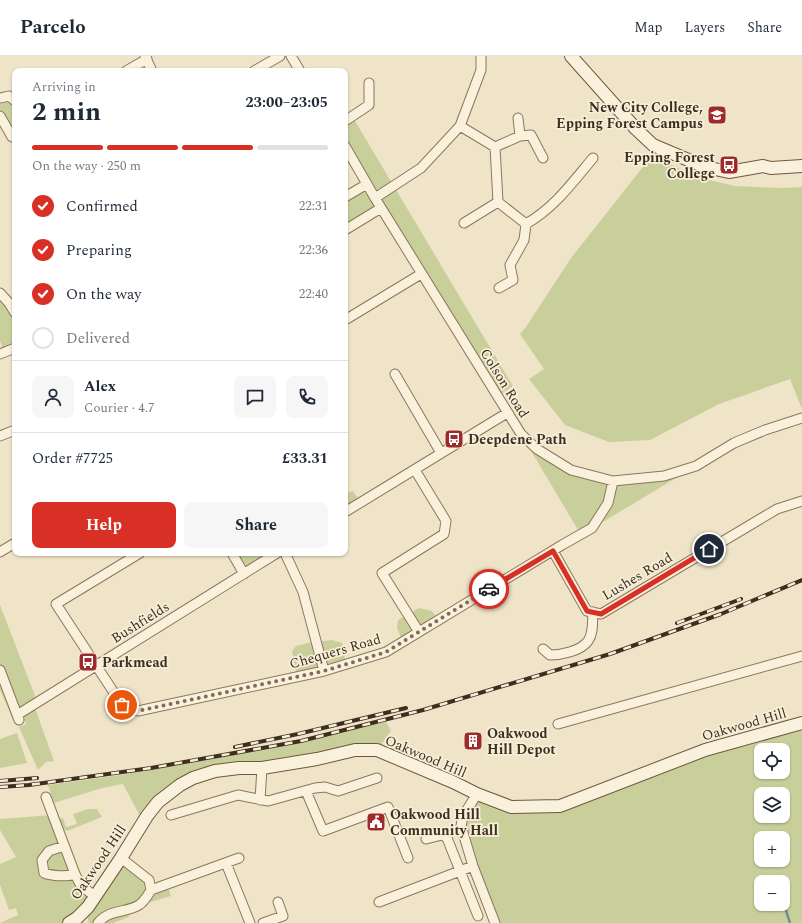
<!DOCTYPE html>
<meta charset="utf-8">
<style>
:root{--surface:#fff;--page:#f6f6f7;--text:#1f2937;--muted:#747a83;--line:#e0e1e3;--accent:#d93025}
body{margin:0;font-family:Spectral,serif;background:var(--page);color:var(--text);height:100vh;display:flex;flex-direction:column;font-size:15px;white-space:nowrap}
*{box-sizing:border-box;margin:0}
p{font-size:13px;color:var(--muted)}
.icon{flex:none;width:22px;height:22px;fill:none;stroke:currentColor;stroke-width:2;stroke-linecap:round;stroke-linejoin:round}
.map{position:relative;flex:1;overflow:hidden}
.details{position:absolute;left:12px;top:12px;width:336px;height:488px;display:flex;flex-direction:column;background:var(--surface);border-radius:8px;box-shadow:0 1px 3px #0004}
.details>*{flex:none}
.controls{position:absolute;left:754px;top:687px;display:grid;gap:8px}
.controls a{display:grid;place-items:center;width:36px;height:36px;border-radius:8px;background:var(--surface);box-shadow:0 1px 3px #0004;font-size:20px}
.pin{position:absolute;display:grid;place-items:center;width:34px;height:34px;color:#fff;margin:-17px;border:2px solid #fff;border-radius:50%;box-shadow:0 1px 4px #0007}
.courier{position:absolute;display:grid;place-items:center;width:40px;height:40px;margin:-20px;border:3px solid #d93025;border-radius:50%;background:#fff;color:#222;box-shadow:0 1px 5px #0007}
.overview em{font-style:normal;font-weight:700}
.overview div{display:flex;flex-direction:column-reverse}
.overview{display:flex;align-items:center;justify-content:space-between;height:68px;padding:0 20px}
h1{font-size:26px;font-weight:700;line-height:30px}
.bar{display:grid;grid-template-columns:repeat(4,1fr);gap:6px 4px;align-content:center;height:48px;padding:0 20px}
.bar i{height:5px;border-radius:3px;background:var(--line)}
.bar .current{background:var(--accent)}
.bar p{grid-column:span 4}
.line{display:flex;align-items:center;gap:10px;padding:0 20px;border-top:1px solid var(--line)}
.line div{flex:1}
.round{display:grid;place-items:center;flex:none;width:42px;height:42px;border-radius:8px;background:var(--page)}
ol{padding:0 20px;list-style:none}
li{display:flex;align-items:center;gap:12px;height:44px}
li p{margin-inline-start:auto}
li .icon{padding:4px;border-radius:50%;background:var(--accent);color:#fff;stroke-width:4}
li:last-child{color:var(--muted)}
li i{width:22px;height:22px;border:2px solid var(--line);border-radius:50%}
.action{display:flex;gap:8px;margin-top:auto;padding:8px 20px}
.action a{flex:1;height:46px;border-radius:8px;background:var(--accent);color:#fff;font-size:16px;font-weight:700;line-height:46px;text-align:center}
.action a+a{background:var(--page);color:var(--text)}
header{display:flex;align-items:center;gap:24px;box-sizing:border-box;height:56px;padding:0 20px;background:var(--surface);border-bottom:1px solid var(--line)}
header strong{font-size:19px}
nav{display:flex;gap:22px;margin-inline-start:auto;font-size:14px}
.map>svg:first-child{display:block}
.green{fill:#c9cf9b;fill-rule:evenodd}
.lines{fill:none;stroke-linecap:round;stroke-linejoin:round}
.stream{stroke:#6f938a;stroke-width:2.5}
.street-casing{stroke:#8d765c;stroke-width:11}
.secondary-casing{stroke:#6f573f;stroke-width:14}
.street{stroke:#faf1dc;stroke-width:9}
.secondary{stroke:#faf1dc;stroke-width:12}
.rail-casing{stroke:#3d2e20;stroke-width:4}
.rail{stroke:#f7eed8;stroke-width:2.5;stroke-dasharray:8;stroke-linecap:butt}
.done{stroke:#7c6e5b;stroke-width:4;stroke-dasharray:0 7.2}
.route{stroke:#d93025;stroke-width:5}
.labels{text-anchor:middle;stroke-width:3.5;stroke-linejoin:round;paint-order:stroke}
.poi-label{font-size:14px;font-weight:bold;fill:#3d2e20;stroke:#f7eed8;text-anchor:start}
.street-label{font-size:14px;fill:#3d2e20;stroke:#f7eed8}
</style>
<header>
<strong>Parcelo</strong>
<nav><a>Map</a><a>Layers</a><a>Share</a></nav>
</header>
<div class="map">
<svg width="802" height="867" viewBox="0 0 802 867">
<rect width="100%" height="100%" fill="#f0e4c8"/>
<path class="green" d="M0,42L15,45V79L0,60Z
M352,60L513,330L497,341L381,152L345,174V141L367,128L345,90V65Z
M654,97L672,109L696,121L735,130L783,132L802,131V353L790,323L719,348L650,384L609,386L565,369L529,323L544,313L520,278L526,271L571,202Z
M0,237L15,257V292L4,296L0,285Z
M521,378L571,414L613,425L696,410L581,479Z
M353,435L361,447L345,456V437Z
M232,497H277L244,518Z
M0,549L37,645L17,659L13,664L0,634Z
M419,552L432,555L439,564L403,586L397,572L398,564Z
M332,584L342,587L346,608L297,621L292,595L296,590L308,587Z
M35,652L54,705L46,706L38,714L19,671L26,668L23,661Z
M386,666L391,675L377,694L193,722L183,720C164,733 155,743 141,762L123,728L102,732L54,747L48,729L121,719Z
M802,674V867H495L473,810L463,760L477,738L511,751L560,750L634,722L727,694ZM761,694H783V716H761ZM761,738H783V760H761ZM761,782H783V804H761ZM761,826H783V848H761Z
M17,677L27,707L0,712V683Z
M88,753H97L102,761L67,775L65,774L61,769L59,763L63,762L66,771L77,768L73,758Z
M52,759L63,789L48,794L42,813L71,821L94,841L67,867H0L18,859L16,852L9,854L0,829V808L16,801L0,774V763Z
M64,790L75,818H48L45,799Z
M121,802L140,816L151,834L167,828L171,840L127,853L129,861L113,867H89L85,854Z"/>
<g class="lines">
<path class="stream" d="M783,845L790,867"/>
<g class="street-casing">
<path id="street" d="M145,0L152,15
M291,0L300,15
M126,15L147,3
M254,15L280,0
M0,42L9,40L15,45
M0,60L12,81
M518,62L520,80
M345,65L369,49V27
M460,70L495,91L498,146L526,168C555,151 572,127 593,102
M345,90L375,142L521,378L537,393L571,414L613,425L664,420L696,410L734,387L765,374L802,362
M495,91L520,80L531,79L543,102
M345,141L367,128
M375,142L421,112L460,70L481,14V0
M464,167L498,146
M345,174L381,152
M499,232L513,224L510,209L524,184L526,168
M0,237L9,247L15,257
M345,264L421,218
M0,298L15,292
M395,318L441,397
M0,380L15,374
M415,414L446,465L444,478L382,517L419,576
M345,456L507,357
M553,495L587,555L601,558L777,453L802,445
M0,496L15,487
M140,497L56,548L122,649L138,655L324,615L386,596L562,489L592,472L608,447L613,425
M232,497L244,518
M285,497L303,536L324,615
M543,593L550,599C561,599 581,595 588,585C594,577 592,565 593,556
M0,614L19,664
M17,659L277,497
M558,668L802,600
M306,735L323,775L388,751L408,802
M477,738L463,760L461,770L473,810L495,867
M46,741L75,818L81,830L95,840
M260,744L262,712
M171,759L238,739L268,745L315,732L325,731L338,735L377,722
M426,783L442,779L447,782L478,860
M64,790L49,795L42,804L44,817C52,820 67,821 75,818
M226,807L250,867
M151,834L239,802
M379,846L473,810
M98,867C109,853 126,857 139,849C144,846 148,839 151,834L149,824L121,802
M263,867L283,860L278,846"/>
</g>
<g class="secondary-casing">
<path id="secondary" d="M571,0L636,73L653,89L705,111L729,116L763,110L771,112L802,110
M69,867L77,862L88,851L121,802L147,760L158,746L180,729L193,722L215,715L239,712H262L317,703L355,694H377L453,726L477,738L511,751L560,750L705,694L802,667"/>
</g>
<use href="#street" class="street"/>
<use href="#secondary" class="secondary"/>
<g class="rail-casing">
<path id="rail" d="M677,567L741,543
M235,691L298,678L406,652
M0,725L37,722
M0,731L29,729L151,712L301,685L423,654L610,598L721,558L802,524"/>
</g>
<use href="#rail" class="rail"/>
</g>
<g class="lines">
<path class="done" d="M122,649L138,655L324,615L386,596L489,533"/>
<path class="route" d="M489,533L553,495L587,555L601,558L709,493"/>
</g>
<defs>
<g id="university-square" transform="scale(1)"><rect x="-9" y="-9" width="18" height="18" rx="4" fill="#9e2a2b" stroke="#f7eed8"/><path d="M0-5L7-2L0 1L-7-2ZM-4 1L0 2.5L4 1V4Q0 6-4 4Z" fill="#fff"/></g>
<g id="bus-square" transform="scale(1)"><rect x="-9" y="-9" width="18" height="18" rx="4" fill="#9e2a2b" stroke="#f7eed8"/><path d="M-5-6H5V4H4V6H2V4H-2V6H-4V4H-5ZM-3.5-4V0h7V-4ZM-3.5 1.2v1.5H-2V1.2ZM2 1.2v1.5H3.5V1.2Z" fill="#fff"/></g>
<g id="building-square" transform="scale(1)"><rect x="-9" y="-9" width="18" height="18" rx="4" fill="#9e2a2b" stroke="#f7eed8"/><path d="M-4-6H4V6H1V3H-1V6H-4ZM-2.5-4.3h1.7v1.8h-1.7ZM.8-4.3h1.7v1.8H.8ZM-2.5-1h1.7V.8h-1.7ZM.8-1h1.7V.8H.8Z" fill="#fff"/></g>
<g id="civic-square" transform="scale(1)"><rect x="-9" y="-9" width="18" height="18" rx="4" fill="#9e2a2b" stroke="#f7eed8"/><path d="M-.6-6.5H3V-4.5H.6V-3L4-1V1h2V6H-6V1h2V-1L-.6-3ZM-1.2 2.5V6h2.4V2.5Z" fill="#fff"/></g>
</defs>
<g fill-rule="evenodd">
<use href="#university-square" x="717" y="59"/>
<use href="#bus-square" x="729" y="109"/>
<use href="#bus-square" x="454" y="383"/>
<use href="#bus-square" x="88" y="606"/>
<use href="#building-square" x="473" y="685"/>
<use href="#civic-square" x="376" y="766"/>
</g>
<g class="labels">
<g class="poi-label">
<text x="703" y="56" text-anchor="end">New City College,<tspan x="703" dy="16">Epping Forest Campus</tspan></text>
<text x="715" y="106" text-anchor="end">Epping Forest<tspan x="715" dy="16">College</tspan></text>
<text x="468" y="388">Deepdene Path</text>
<text x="102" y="611">Parkmead</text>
<text x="487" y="682">Oakwood<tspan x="487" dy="16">Hill Depot</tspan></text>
<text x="390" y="763">Oakwood Hill<tspan x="390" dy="16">Community Hall</tspan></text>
</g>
<g class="street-label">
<text transform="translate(505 327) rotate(58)" y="5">Colson Road</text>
<text transform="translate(637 520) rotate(-31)" y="5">Lushes Road</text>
<text transform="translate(140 566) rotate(-32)" y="5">Bushfields</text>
<text transform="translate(335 595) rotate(-16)" y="5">Chequers Road</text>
<text transform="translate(744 668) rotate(-16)" y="5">Oakwood Hill</text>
<text transform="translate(426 700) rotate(23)" y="5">Oakwood Hill</text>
<text transform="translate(98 806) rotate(-56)" y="5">Oakwood Hill</text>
</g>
</g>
</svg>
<div class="controls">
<a><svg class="icon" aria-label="locate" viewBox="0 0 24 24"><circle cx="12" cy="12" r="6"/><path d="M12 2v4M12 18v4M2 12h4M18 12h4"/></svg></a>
<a><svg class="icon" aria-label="layers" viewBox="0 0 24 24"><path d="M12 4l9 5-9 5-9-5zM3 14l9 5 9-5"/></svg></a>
<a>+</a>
<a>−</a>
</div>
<div class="pin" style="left:122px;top:649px;background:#ea580c"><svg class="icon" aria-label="bag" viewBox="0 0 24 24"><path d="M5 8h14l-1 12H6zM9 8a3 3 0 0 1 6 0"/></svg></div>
<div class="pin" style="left:709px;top:493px;background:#1f2937"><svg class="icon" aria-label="home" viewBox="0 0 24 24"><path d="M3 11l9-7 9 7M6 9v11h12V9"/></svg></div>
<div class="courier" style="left:489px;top:533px"><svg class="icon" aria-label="car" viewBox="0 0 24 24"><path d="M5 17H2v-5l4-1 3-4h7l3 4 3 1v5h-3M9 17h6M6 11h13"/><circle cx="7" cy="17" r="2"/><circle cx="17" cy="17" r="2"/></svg></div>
<section class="details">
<div class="overview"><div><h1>2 min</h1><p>Arriving in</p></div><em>23:00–23:05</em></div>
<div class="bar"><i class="current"></i><i class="current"></i><i class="current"></i><i></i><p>On the way · 250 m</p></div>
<ol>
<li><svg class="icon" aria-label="check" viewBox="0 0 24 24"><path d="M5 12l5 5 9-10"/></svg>Confirmed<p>22:31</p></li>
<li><svg class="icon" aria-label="check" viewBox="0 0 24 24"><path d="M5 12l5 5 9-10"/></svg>Preparing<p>22:36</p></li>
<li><svg class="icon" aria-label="check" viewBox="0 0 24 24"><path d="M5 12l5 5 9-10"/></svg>On the way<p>22:40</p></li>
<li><i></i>Delivered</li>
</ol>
<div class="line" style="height:72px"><a class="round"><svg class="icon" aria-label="person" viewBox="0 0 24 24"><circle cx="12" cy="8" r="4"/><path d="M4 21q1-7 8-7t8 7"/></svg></a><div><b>Alex</b><p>Courier · 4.7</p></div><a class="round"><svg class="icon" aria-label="chat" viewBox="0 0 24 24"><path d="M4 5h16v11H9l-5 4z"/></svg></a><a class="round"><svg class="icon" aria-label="phone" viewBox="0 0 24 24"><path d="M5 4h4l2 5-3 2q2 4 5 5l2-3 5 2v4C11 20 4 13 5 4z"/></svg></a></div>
<div class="line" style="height:52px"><div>Order #7725</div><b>£33.31</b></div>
<div class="action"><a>Help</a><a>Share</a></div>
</section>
</div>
